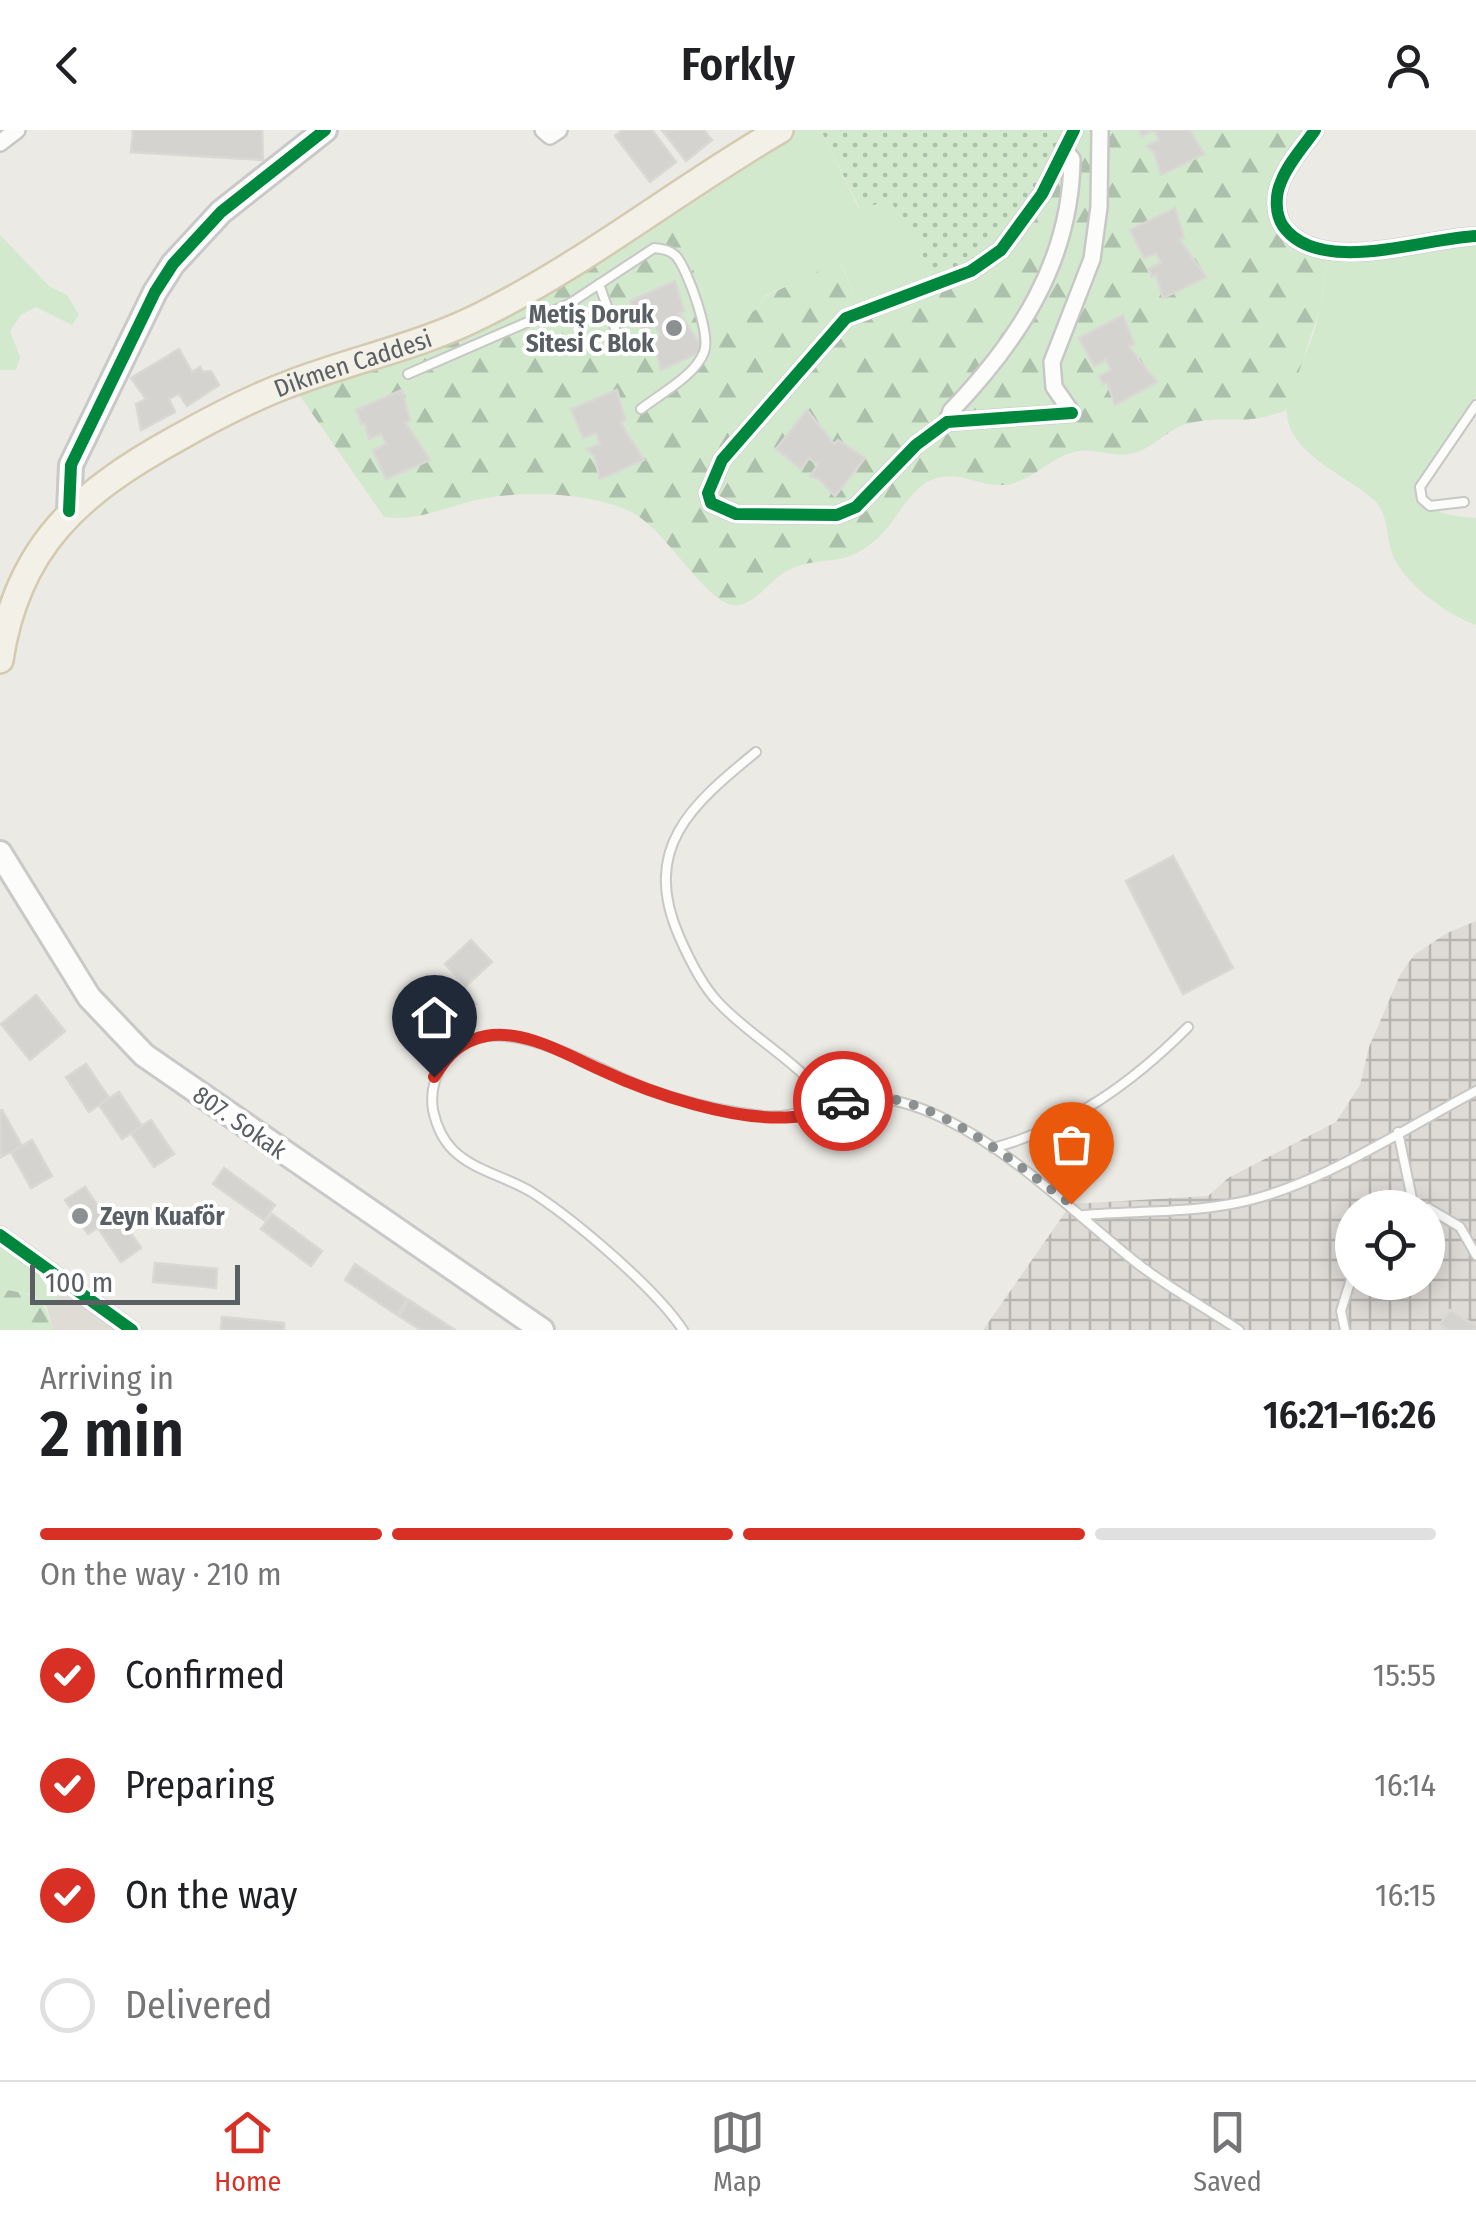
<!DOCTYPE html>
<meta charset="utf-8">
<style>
:root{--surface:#fff;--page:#f2f2f2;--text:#202124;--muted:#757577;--line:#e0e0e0;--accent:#d93025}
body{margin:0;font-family:"Fira Sans Condensed",sans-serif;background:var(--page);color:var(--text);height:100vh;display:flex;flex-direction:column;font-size:38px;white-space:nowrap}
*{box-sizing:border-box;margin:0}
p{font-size:32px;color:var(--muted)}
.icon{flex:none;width:55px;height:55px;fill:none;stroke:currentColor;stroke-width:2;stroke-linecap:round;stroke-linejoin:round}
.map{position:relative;height:1200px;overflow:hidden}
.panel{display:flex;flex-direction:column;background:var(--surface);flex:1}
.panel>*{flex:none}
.tools{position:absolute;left:1335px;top:1060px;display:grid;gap:20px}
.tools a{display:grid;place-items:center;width:110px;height:110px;border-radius:50%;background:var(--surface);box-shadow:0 5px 25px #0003;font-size:50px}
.scale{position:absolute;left:30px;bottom:25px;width:210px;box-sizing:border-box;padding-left:10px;border:5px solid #5a5f64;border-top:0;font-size:28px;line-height:35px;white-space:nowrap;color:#5a5f64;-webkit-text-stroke:8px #fff;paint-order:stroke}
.pin{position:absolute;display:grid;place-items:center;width:85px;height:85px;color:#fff;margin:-102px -42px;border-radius:50% 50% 50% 0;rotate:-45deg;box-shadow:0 0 10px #0007}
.pin .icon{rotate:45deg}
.courier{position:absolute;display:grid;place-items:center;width:100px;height:100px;margin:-50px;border:8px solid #d93025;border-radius:50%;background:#fff;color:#222;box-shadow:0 2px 12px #0007}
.head em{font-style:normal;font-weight:600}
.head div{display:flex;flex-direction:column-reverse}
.head{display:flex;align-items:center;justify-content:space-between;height:170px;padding:0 40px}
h1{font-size:65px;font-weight:600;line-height:75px}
.bar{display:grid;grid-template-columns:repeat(4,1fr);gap:15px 10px;align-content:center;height:120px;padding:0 40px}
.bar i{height:12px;border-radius:8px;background:var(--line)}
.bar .on{background:var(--accent)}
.bar p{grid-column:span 4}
ol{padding:0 40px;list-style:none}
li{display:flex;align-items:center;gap:30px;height:110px}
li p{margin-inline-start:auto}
li .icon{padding:10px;border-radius:50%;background:var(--accent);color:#fff;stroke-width:4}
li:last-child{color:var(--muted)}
li i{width:55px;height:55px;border:5px solid var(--line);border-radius:50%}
header{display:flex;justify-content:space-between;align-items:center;height:130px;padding:0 40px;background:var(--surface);font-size:45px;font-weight:600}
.dock{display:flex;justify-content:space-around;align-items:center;height:140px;border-top:2px solid var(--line);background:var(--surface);font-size:28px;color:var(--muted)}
.dock a{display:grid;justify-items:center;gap:5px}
.dock .on{color:var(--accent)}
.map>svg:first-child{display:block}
.industrial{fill:url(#industrial-grid);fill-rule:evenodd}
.education{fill:#dedcd4}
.grass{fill:#d2e9ce}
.forest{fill:url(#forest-firs)}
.park{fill:url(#park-dots)}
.building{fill:#d4d3cf;stroke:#dad8d4;stroke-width:2.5}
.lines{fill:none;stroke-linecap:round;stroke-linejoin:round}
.lane-casing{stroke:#c7c7c6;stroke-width:12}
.street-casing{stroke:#c7c7c6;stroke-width:20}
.secondary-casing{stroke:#c8c9c8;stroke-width:28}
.primary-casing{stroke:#d4cab0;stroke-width:30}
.lane{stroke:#fcfcfb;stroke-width:8}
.street{stroke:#fcfcfb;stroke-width:15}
.secondary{stroke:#fcfcfb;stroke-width:22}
.primary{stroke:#f2f0e7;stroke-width:25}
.cycleway-casing{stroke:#fff;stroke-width:19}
.cycleway{stroke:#00873e;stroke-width:12}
.done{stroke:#8d9091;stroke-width:10;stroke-dasharray:0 18}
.route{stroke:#d93025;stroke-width:12}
.poi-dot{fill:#8d9091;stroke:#fff;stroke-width:4}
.labels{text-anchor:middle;stroke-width:8;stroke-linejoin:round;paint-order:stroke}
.poi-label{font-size:25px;font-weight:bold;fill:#5a5f64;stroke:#fff;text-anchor:end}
.street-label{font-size:25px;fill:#5a5f64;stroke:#fff}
</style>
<header><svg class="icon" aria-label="back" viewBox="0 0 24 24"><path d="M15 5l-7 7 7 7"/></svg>Forkly<svg class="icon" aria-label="person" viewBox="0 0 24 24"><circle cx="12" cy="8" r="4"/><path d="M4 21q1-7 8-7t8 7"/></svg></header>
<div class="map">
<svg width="1476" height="1200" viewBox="0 0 1476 1200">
<defs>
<pattern id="industrial-grid" width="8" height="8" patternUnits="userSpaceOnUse" patternTransform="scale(2.5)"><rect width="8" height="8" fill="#dedbd7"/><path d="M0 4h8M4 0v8" fill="none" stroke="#b7b5b2"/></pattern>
<pattern id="forest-firs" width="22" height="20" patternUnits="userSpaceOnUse" patternTransform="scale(2.5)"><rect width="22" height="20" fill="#d2e9ce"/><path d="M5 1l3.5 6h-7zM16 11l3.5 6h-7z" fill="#adc0ab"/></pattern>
<pattern id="park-dots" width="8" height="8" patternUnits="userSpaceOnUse" patternTransform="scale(2.5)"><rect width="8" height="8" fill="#d2e9ce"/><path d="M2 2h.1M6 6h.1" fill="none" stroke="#adc0ab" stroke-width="1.8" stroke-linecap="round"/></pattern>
</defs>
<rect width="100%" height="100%" fill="#ebeae4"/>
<path class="industrial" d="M1476,791V1200H983L1071,1074L1208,1066L1228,1048L1336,992L1360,955L1369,917L1400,845L1414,825L1447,803ZM1352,1078H1428V1152H1352Z"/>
<path class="education" d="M68,1156L132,1200H53L47,1178Z"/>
<path class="grass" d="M780,0H821L859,79L890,70L921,120L932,157L861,181L841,132L766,165L757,179L720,200L663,72Z
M0,105L49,156L67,165L79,185L72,195L36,177L21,185L10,201L20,227L16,240H0Z
M1476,106V267L1416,355C1429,385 1445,385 1476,388V495C1447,485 1400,451 1391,420C1386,403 1388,383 1374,370C1347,345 1284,323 1287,278C1288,253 1305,229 1313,205C1322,179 1324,149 1328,122Z
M0,1105L68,1156L47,1178L34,1165L0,1158Z"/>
<path class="forest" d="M1074,0H1315L1281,51L1279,89L1328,122L1320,179L1286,280C1244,297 1228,284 1190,293C1169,297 1153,320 1130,324C1113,327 1094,318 1078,321C1050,326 1032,353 1003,355C976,356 956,338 929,351C909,361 895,392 879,407C842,441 825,423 789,440C771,448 761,469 740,475C710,483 666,396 629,381C584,361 519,360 472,371C444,378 413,392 384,387L291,253L439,203L663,72L720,200L757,179L766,166L840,131L861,181L932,157Z
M0,1158C34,1167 41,1160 53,1200H0Z"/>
<path class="park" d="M821,0H1074L1001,120L932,157L921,120L890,70L860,79Z"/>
<path class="building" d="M133,0H262L263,30L131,22Z
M622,0H652L676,32L650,52L615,6Z
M662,0H704L712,10L686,31Z
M1139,0H1190L1204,24L1161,45L1154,22L1147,16L1159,10L1154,0L1142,6Z
M1175,78L1184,108L1180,110L1206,147L1163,168L1156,145L1152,147L1148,139L1161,133L1156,123L1144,128L1130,100Z
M675,151L684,181L679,183L705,220L661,240L655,217L651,219L647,211L660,205L655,195L643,200L630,171Z
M1123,185L1134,214L1129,217L1157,252L1115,275L1107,252L1103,254L1099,246L1111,240L1106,230L1094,236L1079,208Z
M179,219L192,242L200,237L203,242L211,241L219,255L187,276L179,264L169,269L175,282L141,300L136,274L146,269L131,248Z
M402,260L410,291L405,292L430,330L386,349L373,320L386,314L381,304L369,309L365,293L362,294L356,280Z
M617,260L625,290L620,292L644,330L600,349L594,326L587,319L600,314L596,303L583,308L571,279Z
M807,280L834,314L838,310L865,328L835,366L819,349L810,346L818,335L809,328L801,339L776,319Z
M1173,726L1233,838L1183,864L1126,751Z
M471,810L492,832L466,856L445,834Z
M447,854L476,874L469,884L440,863Z
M36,865L65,901L30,930L1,894Z
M86,934L109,968L89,982L66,947Z
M119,962L142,996L122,1009L99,975Z
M2,980L22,1016L1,1027L0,981Z
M151,990L174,1024L154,1037L131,1003Z
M32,1010L52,1046L31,1058L11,1022Z
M224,1038L275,1075L264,1090L213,1054Z
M85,1057L108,1091L88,1104L65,1070Z
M118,1084L141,1118L121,1132L98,1098Z
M272,1084L322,1121L311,1136L261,1099Z
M155,1133L217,1139L216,1158L153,1152Z
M355,1134L407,1169L397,1185L345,1150Z
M409,1170L455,1200H421L399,1186Z
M1450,1180L1476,1196V1200H1448L1440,1194Z
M222,1187L284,1193V1200H221Z"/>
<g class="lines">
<g class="lane-casing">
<path id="lane" d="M599,154L617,204
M408,244L569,174L654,118C663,119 670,120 676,126C688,140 711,205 704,222C695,246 660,264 641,279
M1464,372L1430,376L1422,369L1420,357L1476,275
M756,622C691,675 641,718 679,806C689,829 701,854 718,872C744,900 778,920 805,946L815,960L818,980
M1398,1002L1414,1078
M993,1018C1071,997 1132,953 1188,897
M1428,1078L1460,1097L1476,1125
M1084,1085C1132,1081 1183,1083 1231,1074C1313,1060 1402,1000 1476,961
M683,1200C655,1158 576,1091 533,1063C508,1047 474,1041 453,1020C443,1010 436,994 433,980C430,962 435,945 445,930C488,869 595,940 646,958C680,971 719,980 756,985C793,991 816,975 851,969C881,963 919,976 945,989C1018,1025 1075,1084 1138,1134C1169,1158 1206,1178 1239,1200
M1345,1200L1341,1181L1352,1146"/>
</g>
<g class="street-casing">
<path id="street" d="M543,0L550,6L559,0
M1315,0C1304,16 1288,33 1281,52C1275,65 1275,84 1283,96C1319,147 1424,108 1476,106
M0,13L17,0
M1072,283L947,292L916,315L856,377L837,385L736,384L711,373L708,363L722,330L846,188L971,141L1001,120L1042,64L1074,0
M1072,283L1054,257L1052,232L1092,129L1099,77L1100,0
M947,292L951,281C1019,210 1071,131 1072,29L1065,21
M0,1105L132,1200"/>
</g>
<g class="secondary-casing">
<path id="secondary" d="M69,381L71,335L155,162L173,134L221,82L325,0
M0,723L89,867L144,925L542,1200"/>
</g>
<g class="primary-casing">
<g id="primary">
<path id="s1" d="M0,530C17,416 80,362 176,309C213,288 251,268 292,253C355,229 424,215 484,184C588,132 680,58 780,0"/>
</g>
</g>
<use href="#lane" class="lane"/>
<use href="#street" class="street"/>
<use href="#secondary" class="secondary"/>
<use href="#primary" class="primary"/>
<g class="cycleway-casing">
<path id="cycleway" d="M1315,0C1304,16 1288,33 1281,52C1275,65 1275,84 1283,96C1319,147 1424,108 1476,106
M1072,283L947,292L916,315L856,377L837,385L736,384L711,373L708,363L722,330L846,188L971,141L1001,120L1042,64L1074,0
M69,381L71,335L155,162L173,134L221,82L325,0
M0,1105L132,1200"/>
</g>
<use href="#cycleway" class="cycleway"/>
</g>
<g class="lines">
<path class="done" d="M843,971C917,947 1016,1035 1071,1074"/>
<path class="route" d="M434,947C447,926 460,911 486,906C525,899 567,925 601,940C652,964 736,992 793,987C809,986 828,977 843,971"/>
</g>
<g class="poi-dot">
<circle cx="674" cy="198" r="10"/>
<circle cx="80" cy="1086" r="10"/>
</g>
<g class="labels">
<g class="poi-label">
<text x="654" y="193">Metiş Doruk<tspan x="654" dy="29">Sitesi C Blok</tspan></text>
<text x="100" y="1095" text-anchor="start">Zeyn Kuaför</text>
</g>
<g class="street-label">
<text dy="9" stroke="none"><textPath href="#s1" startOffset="488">Dikmen Caddesi</textPath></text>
<text transform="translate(240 992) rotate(35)" y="9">807. Sokak</text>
</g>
</g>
</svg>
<div class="tools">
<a><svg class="icon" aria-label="locate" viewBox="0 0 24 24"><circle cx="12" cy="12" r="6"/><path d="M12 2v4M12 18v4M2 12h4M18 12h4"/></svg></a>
</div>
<div class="scale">100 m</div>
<div class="pin" style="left:1071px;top:1074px;background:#ea580c"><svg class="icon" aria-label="bag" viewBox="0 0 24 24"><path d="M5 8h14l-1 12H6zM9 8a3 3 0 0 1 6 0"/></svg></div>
<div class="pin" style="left:434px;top:947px;background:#1f2937"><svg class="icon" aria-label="home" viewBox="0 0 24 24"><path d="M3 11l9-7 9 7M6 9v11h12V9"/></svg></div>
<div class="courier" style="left:843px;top:971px"><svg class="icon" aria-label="car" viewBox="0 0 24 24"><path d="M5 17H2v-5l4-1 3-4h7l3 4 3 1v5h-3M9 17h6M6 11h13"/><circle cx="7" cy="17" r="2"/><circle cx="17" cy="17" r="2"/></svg></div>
</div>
<section class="panel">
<div class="head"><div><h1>2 min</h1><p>Arriving in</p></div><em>16:21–16:26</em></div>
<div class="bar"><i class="on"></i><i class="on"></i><i class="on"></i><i></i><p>On the way · 210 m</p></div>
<ol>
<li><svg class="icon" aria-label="check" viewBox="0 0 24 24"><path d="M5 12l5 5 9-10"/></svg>Confirmed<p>15:55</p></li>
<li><svg class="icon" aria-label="check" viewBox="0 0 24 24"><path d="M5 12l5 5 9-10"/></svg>Preparing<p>16:14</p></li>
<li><svg class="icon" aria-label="check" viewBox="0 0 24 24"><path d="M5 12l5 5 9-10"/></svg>On the way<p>16:15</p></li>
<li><i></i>Delivered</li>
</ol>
</section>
<nav class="dock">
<a class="on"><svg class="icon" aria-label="home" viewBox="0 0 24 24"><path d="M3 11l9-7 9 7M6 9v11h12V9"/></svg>Home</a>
<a><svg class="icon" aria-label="map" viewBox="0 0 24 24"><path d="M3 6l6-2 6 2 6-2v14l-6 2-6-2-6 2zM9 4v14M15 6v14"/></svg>Map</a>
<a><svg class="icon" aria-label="saved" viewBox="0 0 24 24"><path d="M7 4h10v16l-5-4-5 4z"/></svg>Saved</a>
</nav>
